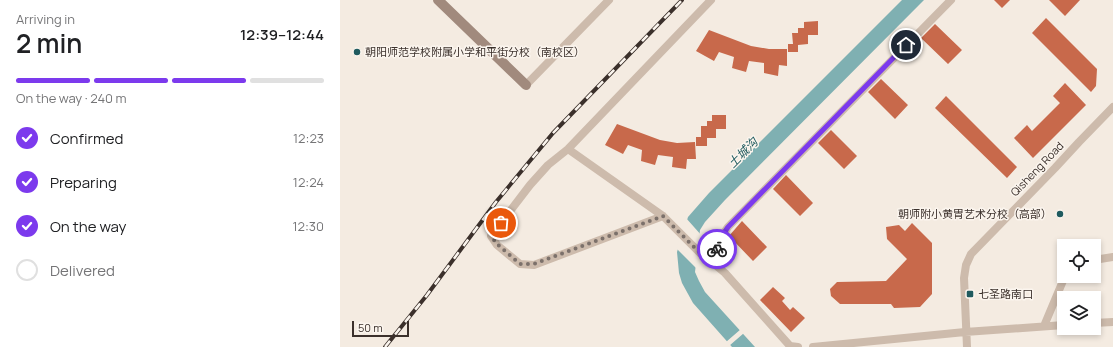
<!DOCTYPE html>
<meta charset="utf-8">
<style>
:root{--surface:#fff;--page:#f6f6f6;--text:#202124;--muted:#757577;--line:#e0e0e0;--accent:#7c3aed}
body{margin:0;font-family:Manrope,"Noto Sans SC",sans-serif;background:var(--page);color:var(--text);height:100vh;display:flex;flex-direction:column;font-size:15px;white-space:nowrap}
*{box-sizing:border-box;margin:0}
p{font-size:13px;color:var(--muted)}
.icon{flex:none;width:22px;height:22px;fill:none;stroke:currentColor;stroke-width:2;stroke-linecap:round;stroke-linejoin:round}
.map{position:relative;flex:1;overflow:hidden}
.details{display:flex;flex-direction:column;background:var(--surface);width:340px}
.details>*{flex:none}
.controls{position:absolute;left:717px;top:239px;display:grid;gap:8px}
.controls a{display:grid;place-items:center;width:44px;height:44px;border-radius:0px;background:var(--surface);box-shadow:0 2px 6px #0003;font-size:20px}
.scale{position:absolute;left:12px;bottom:10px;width:57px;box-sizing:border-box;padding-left:4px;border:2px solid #3b302b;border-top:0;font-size:11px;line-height:14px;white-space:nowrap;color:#3b302b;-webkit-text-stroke:3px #fbf5ee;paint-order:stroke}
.pin{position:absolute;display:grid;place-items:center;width:34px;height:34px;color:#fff;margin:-17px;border:2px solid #fff;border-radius:50%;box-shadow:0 1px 4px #0007}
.courier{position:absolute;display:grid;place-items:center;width:40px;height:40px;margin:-20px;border:3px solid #7c3aed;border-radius:50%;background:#fff;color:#222;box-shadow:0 1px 5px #0007}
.head em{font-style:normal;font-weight:600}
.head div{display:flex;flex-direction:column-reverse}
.head{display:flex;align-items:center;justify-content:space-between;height:68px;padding:0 16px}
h1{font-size:26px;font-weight:600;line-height:30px}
.bar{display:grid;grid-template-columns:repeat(4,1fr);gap:6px 4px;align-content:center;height:48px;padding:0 16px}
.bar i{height:5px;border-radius:3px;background:var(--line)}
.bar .active{background:var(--accent)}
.bar p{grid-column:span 4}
ol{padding:0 16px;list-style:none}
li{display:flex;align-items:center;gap:12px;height:44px}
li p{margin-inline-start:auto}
li .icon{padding:4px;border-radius:50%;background:var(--accent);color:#fff;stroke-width:4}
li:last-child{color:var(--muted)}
li i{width:22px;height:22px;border:2px solid var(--line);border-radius:50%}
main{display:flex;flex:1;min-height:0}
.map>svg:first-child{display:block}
.water{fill:#7fb0b2}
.pier{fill:#f4ebe1}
.building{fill:#c8694b}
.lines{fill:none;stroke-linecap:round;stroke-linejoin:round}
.street{stroke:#cdbbac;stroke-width:8}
.secondary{stroke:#a18a7d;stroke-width:10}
.rail-casing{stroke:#3b302b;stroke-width:4}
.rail{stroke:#fbf5ee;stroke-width:2.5;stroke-dasharray:8;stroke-linecap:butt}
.done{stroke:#7c716b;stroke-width:4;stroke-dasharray:0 7.2}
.route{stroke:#7c3aed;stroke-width:5}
.poi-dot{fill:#1f5a5e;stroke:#fbf5ee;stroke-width:1.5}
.labels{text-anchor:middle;stroke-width:3;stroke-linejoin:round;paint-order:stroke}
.poi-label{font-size:11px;fill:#3b302b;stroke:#fbf5ee;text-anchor:start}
.street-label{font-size:11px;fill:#3b302b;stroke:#fbf5ee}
.water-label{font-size:12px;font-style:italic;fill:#1f5a5e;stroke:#fbf5ee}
</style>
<main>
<section class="details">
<div class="head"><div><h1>2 min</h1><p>Arriving in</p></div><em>12:39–12:44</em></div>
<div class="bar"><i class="active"></i><i class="active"></i><i class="active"></i><i></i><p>On the way · 240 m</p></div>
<ol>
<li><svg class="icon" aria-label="check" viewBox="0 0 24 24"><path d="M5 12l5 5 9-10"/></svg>Confirmed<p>12:23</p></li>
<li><svg class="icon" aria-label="check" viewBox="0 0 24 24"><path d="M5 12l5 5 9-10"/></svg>Preparing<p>12:24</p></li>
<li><svg class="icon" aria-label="check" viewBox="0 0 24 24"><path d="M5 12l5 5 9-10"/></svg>On the way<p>12:30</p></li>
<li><i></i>Delivered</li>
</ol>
</section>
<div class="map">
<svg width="773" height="347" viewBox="0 0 773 347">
<rect width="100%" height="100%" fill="#f4ebe1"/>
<path class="water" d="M562,0H584L385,200L365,222L360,230L355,272L359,281L365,292L415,347H392L353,303L342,283L339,273L337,252L348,217L369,193Z"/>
<path class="pier" d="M346,218L362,236L358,270L336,248Z
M401,329L404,333L389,346L386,342Z"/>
<path class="building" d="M654,0H670L662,8Z
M709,0H740L725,16Z
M706,18L757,69L756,86L751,92L692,33Z
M478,21V35H468V44L458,45V52H448V44H453L452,33H458V28H464V22Z
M595,24L622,50L608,64L581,38Z
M369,30L411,46L429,49H447V66L439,65L438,76L424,73V63L409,61L406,72L392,68L394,57L379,52L374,61L356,51Z
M541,79L568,105L555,119L528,92Z
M725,83L746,105L693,158L674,138L687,125L692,131L720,103L713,96Z
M606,96L677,167L667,178L595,108Z
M372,115H386V129H376V138H367V146H356V137H361V126H367V121H372Z
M277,124L320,140L337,143L355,142L356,159H347L346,169L332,167L333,157L318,155L315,165L301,161L302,150L288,145L283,154L265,145Z
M491,130L517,156L504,169L478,143Z
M446,175L473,203L460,216L433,189Z
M402,221L427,247L413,261L389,236Z
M572,223L592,243V294L580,307L554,308L551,304H500L491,296L490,289L497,282L546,281L567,259L547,239L546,227L559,225L565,231Z
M433,287L445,298L442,301L450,310L453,307L465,318L451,332L420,300Z"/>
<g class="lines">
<path class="street" d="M186,85L269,0
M228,149L323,216L367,260L373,263L385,273L450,346L458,347
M323,216L194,265L180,264L157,245L151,236L190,185L208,165L228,149L371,0
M754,260L773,257
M373,263L380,239L388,227L611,0
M754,323L773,322
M704,326L725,276
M473,347L625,332L724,325
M627,347L624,278L626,265L631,254L715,168L739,142L773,107"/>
<path class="secondary" d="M98,0L186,85"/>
<g class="rail-casing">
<path id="rail" d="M45,347L87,295L156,202L213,133L342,0"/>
</g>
<use href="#rail" class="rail"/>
</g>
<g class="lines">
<path class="done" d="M161,223L151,236L157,244L180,264H194L323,216L367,260L373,263L377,249"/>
<path class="route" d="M377,249L380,239L388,227L566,45"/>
</g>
<g class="poi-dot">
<circle cx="17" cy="52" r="4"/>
<circle cx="720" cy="214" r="4"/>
<rect x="626" y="290" width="8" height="8" rx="2"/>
</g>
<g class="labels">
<g class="poi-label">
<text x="25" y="56">朝阳师范学校附属小学和平街分校（南校区）</text>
<text x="712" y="218" text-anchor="end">朝师附小黄胄艺术分校（高部）</text>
<text x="638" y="298">七圣路南口</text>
</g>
<g class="street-label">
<text transform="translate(697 169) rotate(-46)" y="4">Qisheng Road</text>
</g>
<g class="water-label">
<text transform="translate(403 153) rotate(-45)" y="4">土城沟</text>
</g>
</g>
</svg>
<div class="controls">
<a><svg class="icon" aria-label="locate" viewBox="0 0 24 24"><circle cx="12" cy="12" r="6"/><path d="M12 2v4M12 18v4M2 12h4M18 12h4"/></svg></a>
<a><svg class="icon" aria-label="layers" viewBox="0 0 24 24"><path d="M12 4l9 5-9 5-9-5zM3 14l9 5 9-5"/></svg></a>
</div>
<div class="scale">50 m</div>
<div class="pin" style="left:161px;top:223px;background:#ea580c"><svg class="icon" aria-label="bag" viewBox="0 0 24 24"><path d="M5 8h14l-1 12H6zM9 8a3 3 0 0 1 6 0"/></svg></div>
<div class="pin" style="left:566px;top:45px;background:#1f2937"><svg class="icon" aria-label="home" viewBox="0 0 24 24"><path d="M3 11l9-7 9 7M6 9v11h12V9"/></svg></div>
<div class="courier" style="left:377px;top:249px"><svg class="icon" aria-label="bike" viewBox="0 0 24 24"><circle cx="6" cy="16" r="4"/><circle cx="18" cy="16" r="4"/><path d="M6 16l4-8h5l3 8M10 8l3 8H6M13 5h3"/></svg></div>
</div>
</main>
